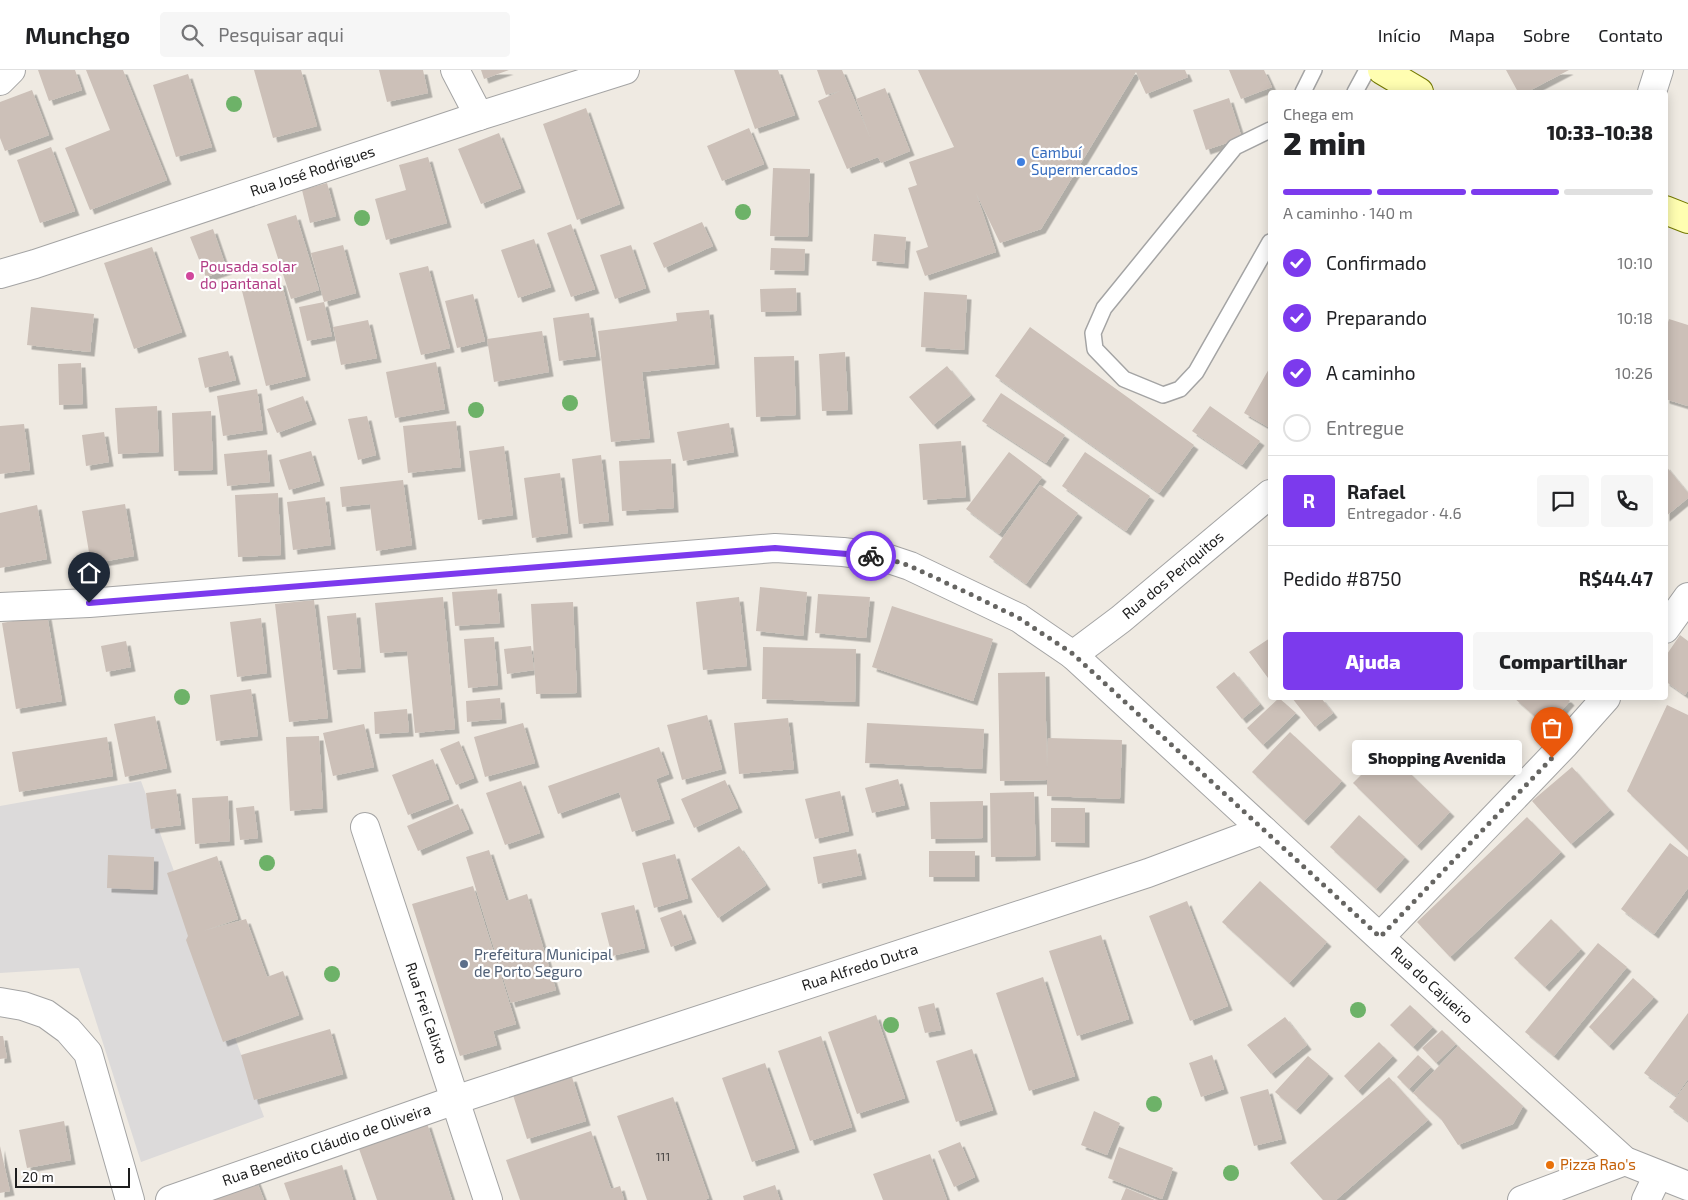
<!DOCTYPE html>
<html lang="pt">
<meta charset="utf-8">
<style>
:root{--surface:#fff;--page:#f6f6f6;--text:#202124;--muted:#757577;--line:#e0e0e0;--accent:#7c3aed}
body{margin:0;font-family:"Exo 2",sans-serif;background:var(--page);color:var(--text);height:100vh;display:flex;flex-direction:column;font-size:19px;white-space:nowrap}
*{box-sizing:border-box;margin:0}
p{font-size:16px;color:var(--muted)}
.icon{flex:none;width:28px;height:28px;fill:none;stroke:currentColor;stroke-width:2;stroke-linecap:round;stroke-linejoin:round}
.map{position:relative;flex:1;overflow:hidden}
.drawer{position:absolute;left:1268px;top:20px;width:400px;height:610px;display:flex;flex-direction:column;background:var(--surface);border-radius:5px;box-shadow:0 2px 12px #0003}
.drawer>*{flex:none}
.scale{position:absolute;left:15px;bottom:12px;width:115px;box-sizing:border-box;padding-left:5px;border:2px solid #1d1d1d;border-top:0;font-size:14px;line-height:18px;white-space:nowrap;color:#1d1d1d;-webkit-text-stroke:4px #fff;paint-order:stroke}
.pin{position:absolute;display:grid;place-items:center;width:42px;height:42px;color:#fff;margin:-51px -21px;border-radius:50% 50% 50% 0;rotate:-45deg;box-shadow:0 0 5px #0007}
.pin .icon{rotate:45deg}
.courier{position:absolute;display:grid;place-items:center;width:50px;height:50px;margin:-25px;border:4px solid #7c3aed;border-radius:50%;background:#fff;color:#222;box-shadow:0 1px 6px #0007}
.bubble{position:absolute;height:35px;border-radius:5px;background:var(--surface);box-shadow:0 2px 12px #0003;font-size:16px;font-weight:800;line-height:35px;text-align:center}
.headline em{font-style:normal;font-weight:800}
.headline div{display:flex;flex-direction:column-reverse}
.headline{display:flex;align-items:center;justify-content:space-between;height:85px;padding:0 15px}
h1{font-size:32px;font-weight:800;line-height:38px}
.bar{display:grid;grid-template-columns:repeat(4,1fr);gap:8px 5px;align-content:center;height:60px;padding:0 15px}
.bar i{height:6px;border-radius:4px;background:var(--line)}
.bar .on{background:var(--accent)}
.bar p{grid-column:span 4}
.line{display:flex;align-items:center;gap:12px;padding:0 15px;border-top:1px solid var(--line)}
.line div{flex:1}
.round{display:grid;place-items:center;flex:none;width:52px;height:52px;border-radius:5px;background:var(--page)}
ol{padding:0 15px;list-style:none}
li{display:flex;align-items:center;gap:15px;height:55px}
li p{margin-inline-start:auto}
li .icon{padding:5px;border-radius:50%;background:var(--accent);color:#fff;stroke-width:4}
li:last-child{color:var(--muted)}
li i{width:28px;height:28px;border:2px solid var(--line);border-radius:50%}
.cta{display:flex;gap:10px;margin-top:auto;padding:10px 15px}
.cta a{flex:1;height:58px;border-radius:5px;background:var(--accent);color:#fff;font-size:20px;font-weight:800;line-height:58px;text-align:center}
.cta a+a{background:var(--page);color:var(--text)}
header{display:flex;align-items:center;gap:30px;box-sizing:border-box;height:70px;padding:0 25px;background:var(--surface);border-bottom:1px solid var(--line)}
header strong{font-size:24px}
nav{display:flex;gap:28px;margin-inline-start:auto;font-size:18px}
.search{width:350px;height:45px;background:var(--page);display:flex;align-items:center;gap:12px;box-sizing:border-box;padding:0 18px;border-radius:5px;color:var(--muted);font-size:19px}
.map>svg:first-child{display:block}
.residential{fill:#dcdada}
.building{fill:#ccc0b8;filter:url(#shadow)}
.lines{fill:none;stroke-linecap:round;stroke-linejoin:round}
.service-casing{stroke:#a4a4a4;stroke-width:18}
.minor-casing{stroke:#a4a4a4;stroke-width:30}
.tertiary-casing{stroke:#a4a4a4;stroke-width:30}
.secondary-casing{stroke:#747900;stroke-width:30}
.service{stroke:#fff;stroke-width:15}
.minor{stroke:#fff;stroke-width:28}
.tertiary{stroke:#fff;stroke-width:28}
.secondary{stroke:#fffeb1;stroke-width:28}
.tree{fill:#6db268}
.done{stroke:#666562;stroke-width:5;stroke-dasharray:0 9}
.route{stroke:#7c3aed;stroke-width:6}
.shop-dot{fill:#3f7fe0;stroke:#fff;stroke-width:2}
.hotel-dot{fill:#d1479c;stroke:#fff;stroke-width:2}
.service-dot{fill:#5c6f8a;stroke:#fff;stroke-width:2}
.food-dot{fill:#e8710a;stroke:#fff;stroke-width:2}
.labels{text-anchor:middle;stroke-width:4.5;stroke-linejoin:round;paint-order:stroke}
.number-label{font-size:12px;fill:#494644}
.shop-label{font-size:15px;fill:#366cbe;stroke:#fff;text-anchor:start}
.street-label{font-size:15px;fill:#1d1d1d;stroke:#fff}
.hotel-label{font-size:15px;fill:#b23c85;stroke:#fff;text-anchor:start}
.service-label{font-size:15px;fill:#4e5e75;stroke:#fff;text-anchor:start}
.food-label{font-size:15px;fill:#c56008;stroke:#fff;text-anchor:start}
</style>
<header>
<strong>Munchgo</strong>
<div class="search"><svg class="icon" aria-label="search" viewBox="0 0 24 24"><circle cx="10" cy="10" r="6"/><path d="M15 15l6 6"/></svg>Pesquisar aqui</div>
<nav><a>Início</a><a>Mapa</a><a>Sobre</a><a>Contato</a></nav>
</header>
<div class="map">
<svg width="1688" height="1130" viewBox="0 0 1688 1130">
<defs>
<filter id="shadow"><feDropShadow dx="4.5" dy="4.5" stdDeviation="0" flood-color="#0004"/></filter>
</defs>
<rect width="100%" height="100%" fill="#efeae2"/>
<path class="residential" d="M141,711L264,1047L141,1092L79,898L0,903V736Z"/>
<path class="building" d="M38,0H75L82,20L49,31Z
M86,0H123L167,110L90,140L65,78L110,60Z
M254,0H301L317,56L273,68Z
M379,0H423L428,23L387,32Z
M481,0H509L484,9Z
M734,0H778L795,45L755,59Z
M817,0H842L871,70L856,29L885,18L910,81L881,93L878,87L847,99L818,31L840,21L826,25Z
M918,0H1185L1188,7L1146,24L1136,2L1041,159L1000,173L976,123L996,182L925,206L916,181L928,177L908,118L917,115L909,92L954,77Z
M1229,0H1264L1272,17L1241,29Z
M1506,0H1569L1527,22H1518Z
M188,4L212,77L176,87L153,15Z
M32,20L49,65L5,81L0,68V32Z
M1229,28L1242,68L1206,80L1193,40Z
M586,38L620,134L577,150L543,54Z
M749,58L764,94L722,111L707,76Z
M499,63L521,118L481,134L458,79Z
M51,77L75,141L40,153L17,90Z
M428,87L447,153L386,170L375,129L406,120L399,95Z
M773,98L810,99L808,167L770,166Z
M327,113L336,146L310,153L302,120Z
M296,145L319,220L291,229L267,154Z
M702,152L713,176L664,198L653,173Z
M571,154L595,219L571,227L547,163Z
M213,159L227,200L206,207L190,167Z
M874,164L906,167L904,194L872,191Z
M534,169L551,217L518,228L501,180Z
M343,175L356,223L324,232L311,183Z
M631,175L646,218L615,229L600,185Z
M152,177L182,262L134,279L104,193Z
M771,178L805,179L804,201L770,200Z
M428,196L450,278L421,285L399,203Z
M281,211L306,306L266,316L242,221Z
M796,218L797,241L761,242L760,219Z
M924,222L967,225L964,280L921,277Z
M473,224L485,271L457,278L445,231Z
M324,232L332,266L307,271L299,237Z
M31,237L94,244L90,282L27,275Z
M709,240L715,294L642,302L650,368L611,372L598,261L677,251L676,243Z
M589,243L596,286L559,291L553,248Z
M1669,249L1688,255V336L1665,329V262Z
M368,250L377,288L341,295L333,257Z
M1030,257L1194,375L1159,423L995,306Z
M542,261L549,302L494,312L487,269Z
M228,281L236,310L205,318L198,288Z
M845,282L848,340L822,341L819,284Z
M794,286L796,345L756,347L754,287Z
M436,292L445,339L395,348L386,302Z
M81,293L83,334L59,335L58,294Z
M947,296L971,325L933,355L909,327Z
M1270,297V358L1244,343Z
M257,319L263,360L223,366L217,326Z
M1001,323L1065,365L1046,393L982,351Z
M303,326L312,350L277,363L267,339Z
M157,336L159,382L118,384L115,338Z
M1210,336L1260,371L1242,395L1192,361Z
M211,341L213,400L174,401L172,343Z
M367,346L376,385L358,390L348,349Z
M456,351L461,397L408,403L403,356Z
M729,353L734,382L683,391L677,362Z
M24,354L30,400L0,404V356Z
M104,362L109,392L86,396L82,365Z
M961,371L966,427L923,430L919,374Z
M504,376L513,445L478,450L469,381Z
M267,380L270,412L227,416L224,384Z
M311,381L320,411L289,420L279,390Z
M1009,382L1042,407L999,464L966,439Z
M1085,382L1150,426L1126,461L1062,416Z
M601,385L609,451L579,454L572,389Z
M671,389L674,438L622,441L619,391Z
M1665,395L1688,423V428L1665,447Z
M560,403L568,463L532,468L524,408Z
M403,410L412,475L376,481L370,434L342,437L340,417Z
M1040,415L1078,443L1026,514L989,487Z
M278,423L281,485L238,487L235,425Z
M325,427L331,475L293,480L287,432Z
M125,434L134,486L91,494L82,441Z
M37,435L47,489L0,498V443Z
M760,517L807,522L803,566L756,561Z
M497,519L500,553L455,556L452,522Z
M818,524L870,527L866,568L815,563Z
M443,527L455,659L415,663L407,581L380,583L375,533Z
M739,527L747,596L703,600L696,532Z
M314,530L328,648L289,652L275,534Z
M573,532L577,623L536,624L531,534Z
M892,536L993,569L973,631L872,597Z
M356,543L361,598L333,600L327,546Z
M47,545L62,631L16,639L2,553Z
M261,548L267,603L237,607L230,552Z
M1680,565L1688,571V620L1685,625L1665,611V587Z
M494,567L498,615L468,618L464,569Z
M1270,568V607L1268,608L1249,582Z
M126,571L131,597L106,602L101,576Z
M531,576L534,600L507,604L504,579Z
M763,577L856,579L855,632L762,629Z
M1045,602L1047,699L1048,668L1122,670L1120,729L1047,726V710L1000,711L998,603Z
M1234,602L1260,634L1242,649L1216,617Z
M251,619L258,666L216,671L210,625Z
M500,628L502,649L467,652L466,631Z
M1279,628L1296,643L1263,675L1247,658Z
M1292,628H1321L1333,643L1315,657Z
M1514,628H1567L1570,631L1547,657Z
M1667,635L1688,645V780L1627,721Z
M407,639L409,662L375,664L374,642Z
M707,645L722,699L682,710L667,655Z
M155,646L167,698L125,707L114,654Z
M788,648L794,699L739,704L734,653Z
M523,653L535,693L485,707L474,667Z
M867,653L984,659L982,699L865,693Z
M364,654L374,697L333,706L323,663Z
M1290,662L1342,711L1304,751L1252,702Z
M319,666L323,738L290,741L286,667Z
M107,667L113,706L19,722L12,682Z
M459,671L474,708L456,715L440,679Z
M659,677L669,704L656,709L670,749L632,762L619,722L558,744L548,716Z
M1386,680L1450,742L1417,776L1353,713Z
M433,689L449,729L408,745L392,705Z
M1572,697L1610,740L1571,774L1532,731Z
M898,709L905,735L872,743L865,718Z
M725,710L738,738L694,758L681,729Z
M521,711L540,763L505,775L486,723Z
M176,719L181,755L151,759L146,723Z
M840,721L849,761L815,769L805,729Z
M1034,722L1036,786L991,787L990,723Z
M228,726L230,771L195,774L192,728Z
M983,731V768L931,769L930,732Z
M458,734L469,759L418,781L407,756Z
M254,736L258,768L240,770L236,738Z
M1051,738H1085V773L1051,772Z
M1359,745L1405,787L1376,819L1330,777Z
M1527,747L1561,782L1450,887L1417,852Z
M1670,773L1688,787V818L1654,864L1621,839Z
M739,776L766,815L718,848L691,809Z
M856,779L862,805L818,814L813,787Z
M489,780L506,831L527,824L556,920L511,933L466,787Z
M929,781H975V807H929Z
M675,784L688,828L654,838L642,793Z
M108,785L154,787L153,820L107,818Z
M217,786L238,849L203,861L246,849L267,907L283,901L299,945L223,972L186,870L188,866L167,803Z
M1260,811L1327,872L1289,913L1222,852Z
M473,816L516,954L493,961L497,975L460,986L412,834Z
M1187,831L1228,936L1190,951L1149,846Z
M634,835L645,878L612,886L601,843Z
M681,840L692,869L671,877L660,848Z
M1551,849L1581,879L1545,917L1514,888Z
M1101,865L1129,949L1077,966L1049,881Z
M1598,873L1627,897L1554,986L1525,962Z
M1043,907L1075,1006L1029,1021L996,923Z
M1633,908L1654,927L1609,976L1589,957Z
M934,933L941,960L925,963L918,937Z
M1410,935L1433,957L1413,977L1390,955Z
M1688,943V1009L1676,1026L1644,1003Z
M876,945L905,1028L857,1044L828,962Z
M1285,947L1307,975L1271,1004L1247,975Z
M330,959L343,1004L254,1030L241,985Z
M1442,960L1456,974L1436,993L1422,978Z
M0,966H3L7,988L0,989Z
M821,966L852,1057L810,1071L778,981Z
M1379,972L1393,986L1358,1021L1344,1006Z
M1458,976L1523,1036L1513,1054L1458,1075L1441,1049L1413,1023Z
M972,979L993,1040L956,1052L936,991Z
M1212,985L1224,1019L1201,1027L1189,993Z
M1418,985L1431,997L1409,1019L1397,1007Z
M1308,986L1329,1004L1296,1040L1275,1022Z
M765,993L795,1078L752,1092L722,1008Z
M572,1007L586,1051L527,1069L513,1025Z
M1389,1007L1428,1050L1336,1130H1323L1290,1093Z
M1688,1012V1051L1669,1037Z
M1268,1019L1282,1069L1254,1076L1240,1027Z
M673,1027L709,1128L705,1130H647L617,1046Z
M1094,1041L1120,1053L1107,1085L1081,1075Z
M64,1051L71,1090L27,1098L19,1060Z
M427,1053L452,1130H377L358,1076Z
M591,1061L611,1119L620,1116L624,1130H520L506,1090Z
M960,1072L975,1107L954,1117L938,1081Z
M0,1076L10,1121L0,1123Z
M1119,1077L1173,1098L1162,1129L1108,1108Z
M930,1084L947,1130H883L873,1104Z
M342,1095L353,1130H290L284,1113Z
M255,1107L264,1130H211Z
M775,1115L780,1130H744L743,1126Z
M1126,1118L1155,1130H1121Z"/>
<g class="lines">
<g class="service-casing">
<path id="service" d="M1303,22L1314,0
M1355,22L1367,0
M1270,60L1235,77L1104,238L1093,263L1095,279L1124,309L1163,325L1180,319L1196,302L1270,172"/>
</g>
<g class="minor-casing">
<g id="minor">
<path d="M455,0L479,46"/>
<path d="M0,11L11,0"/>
<path d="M1652,22L1659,0"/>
<path id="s1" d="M0,204L35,194L479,46L625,0"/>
<path d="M1665,559L1688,527"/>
<path id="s2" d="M1073,585L1121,549L1270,424"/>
<path id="s3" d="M365,757L488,1130"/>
<path d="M1380,867L1565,674L1606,628"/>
<path d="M0,932L23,936L46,944L68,960L88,983L130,1130"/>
</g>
</g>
<g class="tertiary-casing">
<g id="tertiary">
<path id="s4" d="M0,537L89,533L775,478L843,482L883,487L910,496L1019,548L1073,585L1475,955L1625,1091L1688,1116"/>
<path id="s5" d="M170,1130L455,1030L1148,803L1263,760"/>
<path d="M1522,1130L1625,1091"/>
<path d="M1646,1130L1658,1105"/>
</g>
</g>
<g class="secondary-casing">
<path id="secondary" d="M1382,0L1419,22
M1665,140L1688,149"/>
</g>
<use href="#service" class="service"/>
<use href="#minor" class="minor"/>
<use href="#tertiary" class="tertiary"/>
<use href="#secondary" class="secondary"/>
</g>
<g class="tree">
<circle cx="234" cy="34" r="8"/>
<circle cx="743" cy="142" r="8"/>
<circle cx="362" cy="148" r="8"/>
<circle cx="570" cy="333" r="8"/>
<circle cx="476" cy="340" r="8"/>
<circle cx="182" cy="627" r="8"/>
<circle cx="267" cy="793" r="8"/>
<circle cx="332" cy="904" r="8"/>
<circle cx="1358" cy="940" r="8"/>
<circle cx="891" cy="955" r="8"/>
<circle cx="1154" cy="1034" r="8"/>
<circle cx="1231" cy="1103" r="8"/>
</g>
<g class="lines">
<path class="done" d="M871,486L883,487L910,496L970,524L1019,548L1073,584L1380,867L1552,688"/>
<path class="route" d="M89,533L775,478L871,486"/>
</g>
<circle class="shop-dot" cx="1021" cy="92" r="5"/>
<circle class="hotel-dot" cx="190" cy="206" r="5"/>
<circle class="service-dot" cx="464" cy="894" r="5"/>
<circle class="food-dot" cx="1550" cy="1095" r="5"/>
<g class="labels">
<g class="number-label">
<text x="663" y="1091">111</text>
</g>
<g class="shop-label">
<text x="1031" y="88">Cambuí<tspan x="1031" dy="17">Supermercados</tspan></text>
</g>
<g class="street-label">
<text dy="5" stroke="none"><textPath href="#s1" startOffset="329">Rua José Rodrigues</textPath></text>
<text dy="5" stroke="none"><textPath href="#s2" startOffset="128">Rua dos Periquitos</textPath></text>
<text dy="5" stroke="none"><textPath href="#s5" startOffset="728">Rua Alfredo Dutra</textPath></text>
<text dy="5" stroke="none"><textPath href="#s4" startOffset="1588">Rua do Cajueiro</textPath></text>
<text dy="5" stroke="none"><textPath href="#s3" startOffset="196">Rua Frei Calixto</textPath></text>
<text dy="5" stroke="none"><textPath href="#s5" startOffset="166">Rua Benedito Cláudio de Oliveira</textPath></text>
</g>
<g class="hotel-label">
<text x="200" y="202">Pousada solar<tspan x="200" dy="17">do pantanal</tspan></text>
</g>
<g class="service-label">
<text x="474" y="890">Prefeitura Municipal<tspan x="474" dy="17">de Porto Seguro</tspan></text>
</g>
<g class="food-label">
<text x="1560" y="1100">Pizza Rao's</text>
</g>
</g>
</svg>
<div class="scale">20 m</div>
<div class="pin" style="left:1552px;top:688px;background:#ea580c"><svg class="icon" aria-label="bag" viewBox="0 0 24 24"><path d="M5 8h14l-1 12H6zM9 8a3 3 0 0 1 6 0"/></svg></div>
<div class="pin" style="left:89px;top:533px;background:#1f2937"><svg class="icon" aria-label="home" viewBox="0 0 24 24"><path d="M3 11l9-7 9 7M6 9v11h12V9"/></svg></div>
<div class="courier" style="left:871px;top:486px"><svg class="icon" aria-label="bike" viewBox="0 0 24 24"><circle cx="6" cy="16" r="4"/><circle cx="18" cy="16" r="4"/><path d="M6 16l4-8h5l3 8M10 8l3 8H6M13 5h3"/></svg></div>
<div class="bubble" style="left:1352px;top:670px;width:170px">Shopping Avenida</div>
<section class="drawer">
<div class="headline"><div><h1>2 min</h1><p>Chega em</p></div><em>10:33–10:38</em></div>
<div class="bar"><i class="on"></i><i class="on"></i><i class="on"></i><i></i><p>A caminho · 140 m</p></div>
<ol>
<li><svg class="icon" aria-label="check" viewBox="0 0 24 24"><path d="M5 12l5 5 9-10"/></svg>Confirmado<p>10:10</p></li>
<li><svg class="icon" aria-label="check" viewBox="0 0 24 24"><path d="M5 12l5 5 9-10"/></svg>Preparando<p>10:18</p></li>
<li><svg class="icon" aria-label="check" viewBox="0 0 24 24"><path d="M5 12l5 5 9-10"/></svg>A caminho<p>10:26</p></li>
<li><i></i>Entregue</li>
</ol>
<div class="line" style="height:90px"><b class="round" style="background:var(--accent);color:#fff">R</b><div><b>Rafael</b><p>Entregador · 4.6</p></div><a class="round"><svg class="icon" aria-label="chat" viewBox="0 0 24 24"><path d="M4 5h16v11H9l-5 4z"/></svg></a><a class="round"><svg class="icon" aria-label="phone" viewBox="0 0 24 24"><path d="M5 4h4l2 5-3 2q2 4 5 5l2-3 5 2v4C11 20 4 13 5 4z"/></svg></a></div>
<div class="line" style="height:65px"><div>Pedido #8750</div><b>R$44.47</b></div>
<div class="cta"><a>Ajuda</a><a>Compartilhar</a></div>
</section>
</div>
